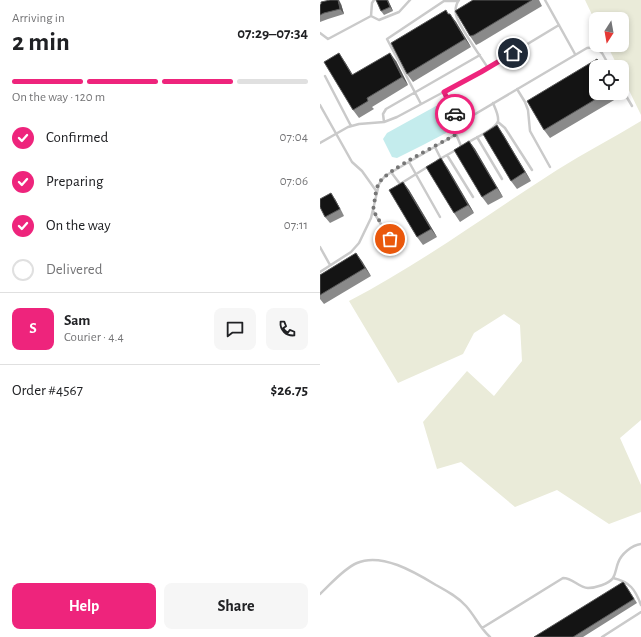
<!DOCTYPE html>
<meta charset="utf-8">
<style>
:root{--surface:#fff;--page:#f6f6f6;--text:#202124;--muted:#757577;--line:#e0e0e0;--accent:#ee247c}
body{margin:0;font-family:"Alegreya Sans",sans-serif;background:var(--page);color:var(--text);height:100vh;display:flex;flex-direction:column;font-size:15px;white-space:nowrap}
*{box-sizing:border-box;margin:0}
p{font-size:13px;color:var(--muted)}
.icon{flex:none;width:22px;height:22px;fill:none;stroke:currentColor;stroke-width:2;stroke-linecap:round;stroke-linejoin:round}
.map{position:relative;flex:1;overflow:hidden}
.panel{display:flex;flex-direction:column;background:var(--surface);width:320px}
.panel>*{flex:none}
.needle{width:26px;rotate:191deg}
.buttons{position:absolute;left:269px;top:12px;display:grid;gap:8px}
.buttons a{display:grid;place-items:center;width:40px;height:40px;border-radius:8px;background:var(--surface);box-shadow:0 2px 6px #0003;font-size:20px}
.pin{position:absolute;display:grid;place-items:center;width:34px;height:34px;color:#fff;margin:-17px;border:2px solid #fff;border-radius:50%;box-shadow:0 1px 4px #0007}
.courier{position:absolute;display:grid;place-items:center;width:40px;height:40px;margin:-20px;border:3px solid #ee247c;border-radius:50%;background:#fff;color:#222;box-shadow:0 1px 5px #0007}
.head em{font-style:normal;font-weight:700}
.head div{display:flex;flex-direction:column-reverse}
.head{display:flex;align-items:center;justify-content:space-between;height:68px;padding:0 12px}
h1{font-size:26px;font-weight:700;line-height:30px}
.bar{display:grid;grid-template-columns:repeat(4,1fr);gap:6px 4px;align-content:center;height:48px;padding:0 12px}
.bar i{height:5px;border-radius:3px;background:var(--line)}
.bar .on{background:var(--accent)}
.bar p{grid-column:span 4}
.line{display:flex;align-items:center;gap:10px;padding:0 12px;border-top:1px solid var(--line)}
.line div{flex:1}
.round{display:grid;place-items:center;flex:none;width:42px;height:42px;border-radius:8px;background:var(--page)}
ol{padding:0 12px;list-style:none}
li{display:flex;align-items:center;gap:12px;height:44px}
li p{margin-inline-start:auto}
li .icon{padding:4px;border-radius:50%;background:var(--accent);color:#fff;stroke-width:4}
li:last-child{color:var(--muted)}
li i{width:22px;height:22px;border:2px solid var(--line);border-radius:50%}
.action{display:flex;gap:8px;margin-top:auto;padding:8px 12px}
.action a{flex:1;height:46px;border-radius:8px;background:var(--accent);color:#fff;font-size:16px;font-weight:700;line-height:46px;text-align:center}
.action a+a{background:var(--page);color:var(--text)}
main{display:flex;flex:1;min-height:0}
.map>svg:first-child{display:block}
.green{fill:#eaebd9}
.water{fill:#c4eced}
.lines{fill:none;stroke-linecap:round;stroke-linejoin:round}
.service{stroke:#cacaca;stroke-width:2.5}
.wall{fill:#8a8a8a}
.shaded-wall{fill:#5a5a5a}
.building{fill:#141414;stroke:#5a5a5a}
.done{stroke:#767676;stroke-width:4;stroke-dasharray:0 7.2}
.route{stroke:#ee247c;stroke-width:5}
</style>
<main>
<section class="panel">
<div class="head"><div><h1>2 min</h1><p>Arriving in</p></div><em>07:29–07:34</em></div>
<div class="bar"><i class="on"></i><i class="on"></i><i class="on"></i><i></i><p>On the way · 120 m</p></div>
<ol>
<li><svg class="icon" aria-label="check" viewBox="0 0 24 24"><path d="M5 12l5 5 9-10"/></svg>Confirmed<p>07:04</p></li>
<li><svg class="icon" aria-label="check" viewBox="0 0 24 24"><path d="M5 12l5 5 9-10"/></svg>Preparing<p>07:06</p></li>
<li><svg class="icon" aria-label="check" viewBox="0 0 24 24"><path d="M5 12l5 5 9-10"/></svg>On the way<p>07:11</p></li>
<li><i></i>Delivered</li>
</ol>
<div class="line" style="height:72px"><b class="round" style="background:var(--accent);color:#fff">S</b><div><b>Sam</b><p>Courier · 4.4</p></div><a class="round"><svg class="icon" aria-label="chat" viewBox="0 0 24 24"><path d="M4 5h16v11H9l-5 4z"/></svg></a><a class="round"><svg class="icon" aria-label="phone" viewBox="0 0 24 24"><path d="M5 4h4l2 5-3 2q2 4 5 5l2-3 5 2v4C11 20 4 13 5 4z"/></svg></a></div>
<div class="line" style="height:52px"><div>Order #4567</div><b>$26.75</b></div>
<div class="action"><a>Help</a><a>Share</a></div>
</section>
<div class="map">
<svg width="321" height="637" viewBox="0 0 321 637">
<rect width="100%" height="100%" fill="#fff"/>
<path class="green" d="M265,0H321V115L302,76V67H298L287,45H302V19H276V23Z
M321,121V420L300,438L321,485V512L289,524L237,490L195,507L141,462L117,469L103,422L147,371L174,396L202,361L200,325L184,314L154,333L143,354L78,383L29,301C102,263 168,214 237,170C264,153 293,138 321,121Z"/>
<path class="water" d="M116,106H123L131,123L129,128L126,133L103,145L77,158L72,157L63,139L67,133Z"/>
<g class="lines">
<path class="service" d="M139,0C136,4 135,9 136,15C138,25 161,57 168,68
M225,0L255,54
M51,16L59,20L79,12L90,0
M51,16L52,3L54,0
M0,33L8,39L51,16
M5,76L31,126
M197,89L205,102L208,110L210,131L230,167
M302,89L312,106
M124,92L140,123
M101,104L67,39L124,1H138
M0,105L32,162L42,171L57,192
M64,122L63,114L66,109L160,55
M178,122L185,128L212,170
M136,134L141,146
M157,137L182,179
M0,143L28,127L39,124L64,122L77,117L161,72L239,25
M147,143C155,138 176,129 178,121C179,115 175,108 173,103
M115,147L121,159
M127,155L153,197
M118,160L136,150
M89,162L120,217
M71,172L80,184L109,166
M53,211L74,246L78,251
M0,247L10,265
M0,272L31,252L39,243L51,218L59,184L65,176L135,135L139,128L140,123L267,48L276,47L282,53L290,67
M293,578C310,582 315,589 321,605
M0,594C11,584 23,569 37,563C62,552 96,573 116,585C127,591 138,597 146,606C155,616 160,628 170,637
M162,628L243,578C253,578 258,587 268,588C275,588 289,584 293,578C296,573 296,568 298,563C301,554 312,545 321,544
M282,637L321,612"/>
</g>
<path class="wall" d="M56,0H68L73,11L64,15L61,11Z
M153,0H219L222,6L160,43L156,45L150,36Z
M21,4L24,14L8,19L0,22V5Z
M129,14L136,22L151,47L93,82L87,74Z
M76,61L88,85L52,107L54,109L39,118L33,110L25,62L33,75Z
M276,93H299L301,96L230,138L224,130Z
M183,134L211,181L197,189L191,181Z
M149,141L155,149L183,197L168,205L162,197Z
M127,167L154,213L140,222L134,213Z
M83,182L89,190L117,237L103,245L97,237Z
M15,199L24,216L10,223L5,217Z
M36,253L51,276L4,304L0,299V275Z
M307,587L317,603L263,637H214Z"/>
<path class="shaded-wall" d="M18,0H19L21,4L24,14L20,9Z
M67,0H68L73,11L70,7Z
M130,14L136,22L151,47L145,39Z
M19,53L25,62L38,84L32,75Z
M70,53L76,61L88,85L82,77Z
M177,125L183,134L211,181L205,172Z
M149,141L155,149L183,197L177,188Z
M121,158L127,167L154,213L148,205Z
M83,182L89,190L117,237L111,229Z
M11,193L15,199L24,216L20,209Z
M36,253L42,261L51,276L45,268Z"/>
<path class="building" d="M10,0H18L20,9L4,13L0,15V5L1,4V2Z
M56,0H67L70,7L61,11Z
M153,0H212L154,35L150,36L135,11Z
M126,10L128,14H130L145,39L87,74L71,43Z
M19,53L32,75L70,53L82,77L47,98L48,101L33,110L4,62Z
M277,59L282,67H276V93H286L224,130L207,101Z
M177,125L205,172L191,181L163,134Z
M149,141L177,188L162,197L134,150Z
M121,158L148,205L134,213L106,167Z
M83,182L111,229L97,237L69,190Z
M11,193L20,209L5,217L0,207V199Z
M36,253L45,268L0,295V275Z
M303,582L304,583L314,599L253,637H214Z"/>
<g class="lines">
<path class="done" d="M70,239L53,210C55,202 55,190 59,183C66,170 120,144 135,135C141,125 140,124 135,114"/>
<path class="route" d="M135,114L124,92L161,72L193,53"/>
</g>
</svg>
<div class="buttons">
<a><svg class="needle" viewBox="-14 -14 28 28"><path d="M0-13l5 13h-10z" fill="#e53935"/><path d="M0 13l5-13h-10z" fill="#757577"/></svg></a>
<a><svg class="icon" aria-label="locate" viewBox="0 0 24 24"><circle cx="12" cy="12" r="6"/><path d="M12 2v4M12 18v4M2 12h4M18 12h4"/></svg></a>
</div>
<div class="pin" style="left:70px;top:239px;background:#ea580c"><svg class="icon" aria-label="bag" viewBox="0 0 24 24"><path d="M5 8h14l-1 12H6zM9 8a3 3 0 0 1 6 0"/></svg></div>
<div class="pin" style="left:193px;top:53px;background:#1f2937"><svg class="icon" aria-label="home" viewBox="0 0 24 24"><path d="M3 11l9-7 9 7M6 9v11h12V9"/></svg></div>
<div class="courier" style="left:135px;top:114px"><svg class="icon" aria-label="car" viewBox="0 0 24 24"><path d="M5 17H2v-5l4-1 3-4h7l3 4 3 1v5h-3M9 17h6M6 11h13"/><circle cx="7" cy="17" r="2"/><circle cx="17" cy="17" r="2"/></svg></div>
</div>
</main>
